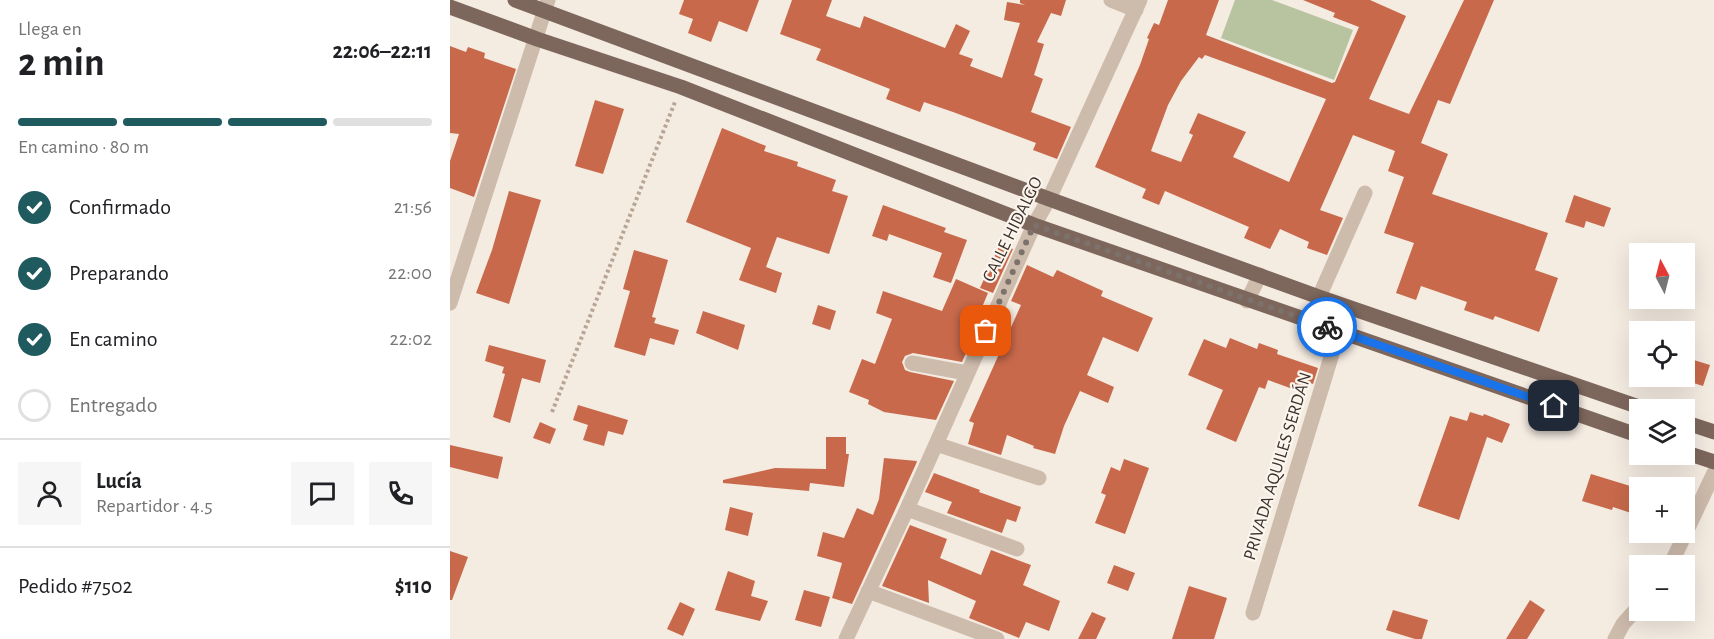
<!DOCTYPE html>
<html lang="es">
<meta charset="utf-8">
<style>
:root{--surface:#fff;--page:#f6f6f6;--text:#202124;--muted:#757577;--line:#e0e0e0;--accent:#1f5a5e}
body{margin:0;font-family:"Alegreya Sans",sans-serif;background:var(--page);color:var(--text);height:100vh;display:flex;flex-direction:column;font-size:22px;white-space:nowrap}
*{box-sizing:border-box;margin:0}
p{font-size:20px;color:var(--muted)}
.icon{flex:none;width:33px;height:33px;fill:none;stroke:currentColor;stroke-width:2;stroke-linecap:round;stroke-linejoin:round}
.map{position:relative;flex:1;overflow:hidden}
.drawer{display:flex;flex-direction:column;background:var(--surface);width:450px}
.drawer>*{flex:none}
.needle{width:39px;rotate:353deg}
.controls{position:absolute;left:1179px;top:243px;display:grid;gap:12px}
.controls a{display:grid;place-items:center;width:66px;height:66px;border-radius:0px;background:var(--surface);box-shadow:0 6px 24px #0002;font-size:30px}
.pin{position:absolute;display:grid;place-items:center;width:51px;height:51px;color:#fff;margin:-26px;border-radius:12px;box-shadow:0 3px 9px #0006}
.courier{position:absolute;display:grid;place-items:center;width:60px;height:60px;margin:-30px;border:4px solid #1a73e8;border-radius:50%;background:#fff;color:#222;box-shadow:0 2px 8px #0007}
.summary em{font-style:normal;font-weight:700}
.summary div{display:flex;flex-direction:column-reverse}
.summary{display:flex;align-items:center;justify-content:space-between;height:102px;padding:0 18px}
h1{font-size:39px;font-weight:700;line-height:45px}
.bar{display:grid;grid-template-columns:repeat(4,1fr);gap:9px 6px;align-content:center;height:72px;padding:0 18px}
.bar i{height:8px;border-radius:4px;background:var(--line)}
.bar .selected{background:var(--accent)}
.bar p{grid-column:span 4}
.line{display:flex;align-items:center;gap:15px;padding:0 18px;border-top:2px solid var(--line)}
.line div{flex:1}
.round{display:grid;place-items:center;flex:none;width:63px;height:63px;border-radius:0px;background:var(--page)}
ol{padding:0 18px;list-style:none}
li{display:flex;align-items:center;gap:18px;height:66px}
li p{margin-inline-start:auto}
li .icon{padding:6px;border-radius:50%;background:var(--accent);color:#fff;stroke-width:4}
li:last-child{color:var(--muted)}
li i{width:33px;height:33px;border:3px solid var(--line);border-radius:50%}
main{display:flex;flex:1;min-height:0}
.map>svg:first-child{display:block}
.green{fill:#b8c4a0}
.building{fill:#c8694b;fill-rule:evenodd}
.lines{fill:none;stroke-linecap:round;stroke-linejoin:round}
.path{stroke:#b9a596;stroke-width:4;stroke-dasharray:3 3;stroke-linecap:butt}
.minor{stroke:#cdbbac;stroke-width:15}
.major{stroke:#7d675c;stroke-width:15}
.done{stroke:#7c716b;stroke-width:6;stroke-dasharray:0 10.8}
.route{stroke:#1a73e8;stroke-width:8}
.labels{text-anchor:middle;stroke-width:4.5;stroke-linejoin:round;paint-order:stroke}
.street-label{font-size:18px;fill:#3b302b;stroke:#fbf5ee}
</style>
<main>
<section class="drawer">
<div class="summary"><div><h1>2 min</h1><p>Llega en</p></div><em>22:06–22:11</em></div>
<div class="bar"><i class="selected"></i><i class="selected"></i><i class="selected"></i><i></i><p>En camino · 80 m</p></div>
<ol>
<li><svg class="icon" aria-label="check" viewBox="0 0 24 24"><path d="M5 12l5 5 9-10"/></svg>Confirmado<p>21:56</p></li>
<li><svg class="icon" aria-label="check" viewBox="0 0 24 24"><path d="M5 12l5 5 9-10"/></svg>Preparando<p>22:00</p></li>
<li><svg class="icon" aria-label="check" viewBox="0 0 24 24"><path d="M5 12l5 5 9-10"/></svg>En camino<p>22:02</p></li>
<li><i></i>Entregado</li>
</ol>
<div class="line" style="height:108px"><a class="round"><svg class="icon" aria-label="person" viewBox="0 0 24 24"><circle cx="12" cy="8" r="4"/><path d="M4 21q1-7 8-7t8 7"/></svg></a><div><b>Lucía</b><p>Repartidor · 4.5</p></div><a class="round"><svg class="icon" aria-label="chat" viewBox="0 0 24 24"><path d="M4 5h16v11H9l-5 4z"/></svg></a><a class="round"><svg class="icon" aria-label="phone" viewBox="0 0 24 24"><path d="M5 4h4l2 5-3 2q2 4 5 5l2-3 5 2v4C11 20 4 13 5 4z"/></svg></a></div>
<div class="line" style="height:78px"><div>Pedido #7502</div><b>$110</b></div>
</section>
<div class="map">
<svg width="1264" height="639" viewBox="0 0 1264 639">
<rect width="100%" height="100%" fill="#f4ebe1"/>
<path class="green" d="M785,0H822L903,30L884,80L771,38Z"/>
<path class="building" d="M234,0H309L297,32L269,21L261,42L238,33L243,19L229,14Z
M342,0H382L376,16L410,28L414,16L495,48L506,24L520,31L509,54L523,59L520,66L552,78L570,23L554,20L557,2L575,5L570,3V0H616L611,16L601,13L587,42L594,44L584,75L593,79L581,112L621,127L607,159L583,150L586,143L503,112L474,102L470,112L436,99L440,89L366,60L371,49L330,34Z
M718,0H769L756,35L882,83L885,82L909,27L883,17L885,13L853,0H920L956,16L919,99L959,114L1014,0H1044L1000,104L988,100L971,143L998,154L982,194L1098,233L1085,270L1108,278L1089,332L1045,316L1043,320L1014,310L1017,302L971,286L966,300L946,293L964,243L934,233L954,177L938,171L945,151L903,135L870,210L893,218L877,255L857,248L859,242L830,229L820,249L794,238L799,227L715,191L709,205L692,198L696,189L645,167L690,65L699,39L697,38L704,23L709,25ZM755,55L876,99L839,182L783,157L796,132L748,113L739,133L743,135L731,162L701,151L718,105L731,81L749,57L752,59Z
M0,46L16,52L18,47L35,53L34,58L66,69L24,197L0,188V161L9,134L0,133Z
M145,100L174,109L153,174L125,166Z
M272,128L316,146L314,151L348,162L347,166L386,180L382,191L398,196L379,254L327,237L316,267L332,273L326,293L289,280L301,248L236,222Z
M59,191L91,200L59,304L26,293L42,250Z
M1124,195L1161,208L1154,227L1136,221L1134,228L1115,222Z
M433,205L496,228L494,232L517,240L501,283L483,277L492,253L439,234L437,241L422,236Z
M550,244L563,249L543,293L530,288Z
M184,250L218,260L202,317L206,318L204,323L229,330L224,345L200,338L195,356L164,347L180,291L173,289Z
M577,265L603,277L607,270L653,291L651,296L703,318L688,352L653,337L637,375L664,387L658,403L630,391L614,426L605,454L583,448L584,446L557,435L551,455L518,444L524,423L519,421L571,305L561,301Z
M506,279L538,293L517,343L520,344L512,362L463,353L455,356L452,362L455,370L460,372L504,381L486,420L434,412L418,404L419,400L399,392L412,359L425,364L442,319L426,313L433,291L492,311Z
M368,305L386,311L380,330L362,324Z
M253,311L295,325L288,350L246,333Z
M780,338L807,349L809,343L828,350L827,354L868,368L863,384L855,381L851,392L818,380L815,389L809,387L786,442L756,429L773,390L738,375L754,339L776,348Z
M39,345L96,360L90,383L72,378L60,423L43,417L55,374L52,373L54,367L35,361Z
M1234,357L1260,365L1253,386L1234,380Z
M128,405L178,420L173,435L158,431L154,446L133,440L138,425L123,420Z
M1020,412L1033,416L1034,414L1060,424L1052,443L1037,437L1009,520L968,506L1000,416L1017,421Z
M90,422L106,429L100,444L83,438Z
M376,437H396V454H399L394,487L360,483L359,491L273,483V480L325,468L376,469Z
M0,445L53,457L48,479L0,467Z
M434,458L467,461L466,464L402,604L382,598L392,563L367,556L373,532L394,538L407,508L423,515L429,499Z
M674,459L699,468L675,534L645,523L656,495L651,493L661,467L670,471Z
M484,473L530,490L529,492L571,507L566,522L557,519L552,533L497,513L502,502L475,492Z
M1141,474L1190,489V516L1163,507L1162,510L1132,501Z
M280,507L303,513L298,536L275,530Z
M460,525L497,539L490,558L531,575L541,550L581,565L573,585L610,601L599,631L576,622L569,638L519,618L526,601L478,580L479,603L432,586Z
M0,551L18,557L2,600H0Z
M664,565L685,573L678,591L657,583Z
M278,571L305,581L301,596L318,601L310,621L265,610Z
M739,586L777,598L764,639H722Z
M354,590L380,597L371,627L345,620Z
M1080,600L1095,610L1077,639H1056Z
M230,602L245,609L233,636L217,629Z
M943,610L978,620L972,639H965L936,630Z
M642,612L656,618L646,639H628Z"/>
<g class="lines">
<path class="path" d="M102,412L225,102"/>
<path class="minor" d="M661,0L686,10
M869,297L915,193
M797,301L810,275
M0,303L98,0
M462,363L517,373
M486,444L589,478
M457,509L567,549
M1220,566L1264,473
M418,591L547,639
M803,613L889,331
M396,639L457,509L584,225L599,199L690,0
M1165,639L1173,624L1190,605"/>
<path class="major" d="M65,0L599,199L869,297L1198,410
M0,7L87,39L231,87L584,225L1190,436
M1234,422L1264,432
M1234,452L1264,462"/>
</g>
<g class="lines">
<path class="done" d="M536,331L584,225L877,327"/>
<path class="route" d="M877,327L1104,406"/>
</g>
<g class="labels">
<g class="street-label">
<text transform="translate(562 229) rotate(-64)" y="6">CALLE HIDALGO</text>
<text transform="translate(827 466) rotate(-73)" y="6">PRIVADA AQUILES SERDÁN</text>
</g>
</g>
</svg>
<div class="controls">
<a><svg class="needle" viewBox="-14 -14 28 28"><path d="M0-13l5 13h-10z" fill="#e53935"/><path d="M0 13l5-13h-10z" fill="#757577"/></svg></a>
<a><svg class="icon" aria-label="locate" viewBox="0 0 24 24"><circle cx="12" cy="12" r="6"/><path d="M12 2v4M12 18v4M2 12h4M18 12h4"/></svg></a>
<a><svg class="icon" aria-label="layers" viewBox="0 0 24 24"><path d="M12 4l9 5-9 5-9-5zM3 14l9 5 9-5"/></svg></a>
<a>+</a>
<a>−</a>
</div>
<div class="pin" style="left:536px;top:331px;background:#ea580c"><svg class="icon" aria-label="bag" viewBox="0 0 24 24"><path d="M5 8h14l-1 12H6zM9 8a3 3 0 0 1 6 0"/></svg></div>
<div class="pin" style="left:1104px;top:406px;background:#1f2937"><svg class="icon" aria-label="home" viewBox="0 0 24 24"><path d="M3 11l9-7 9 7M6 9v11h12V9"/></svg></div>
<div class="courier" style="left:877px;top:327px"><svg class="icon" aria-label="bike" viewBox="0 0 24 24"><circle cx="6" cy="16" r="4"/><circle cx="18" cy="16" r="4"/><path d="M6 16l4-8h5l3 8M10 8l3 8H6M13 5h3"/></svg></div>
</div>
</main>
